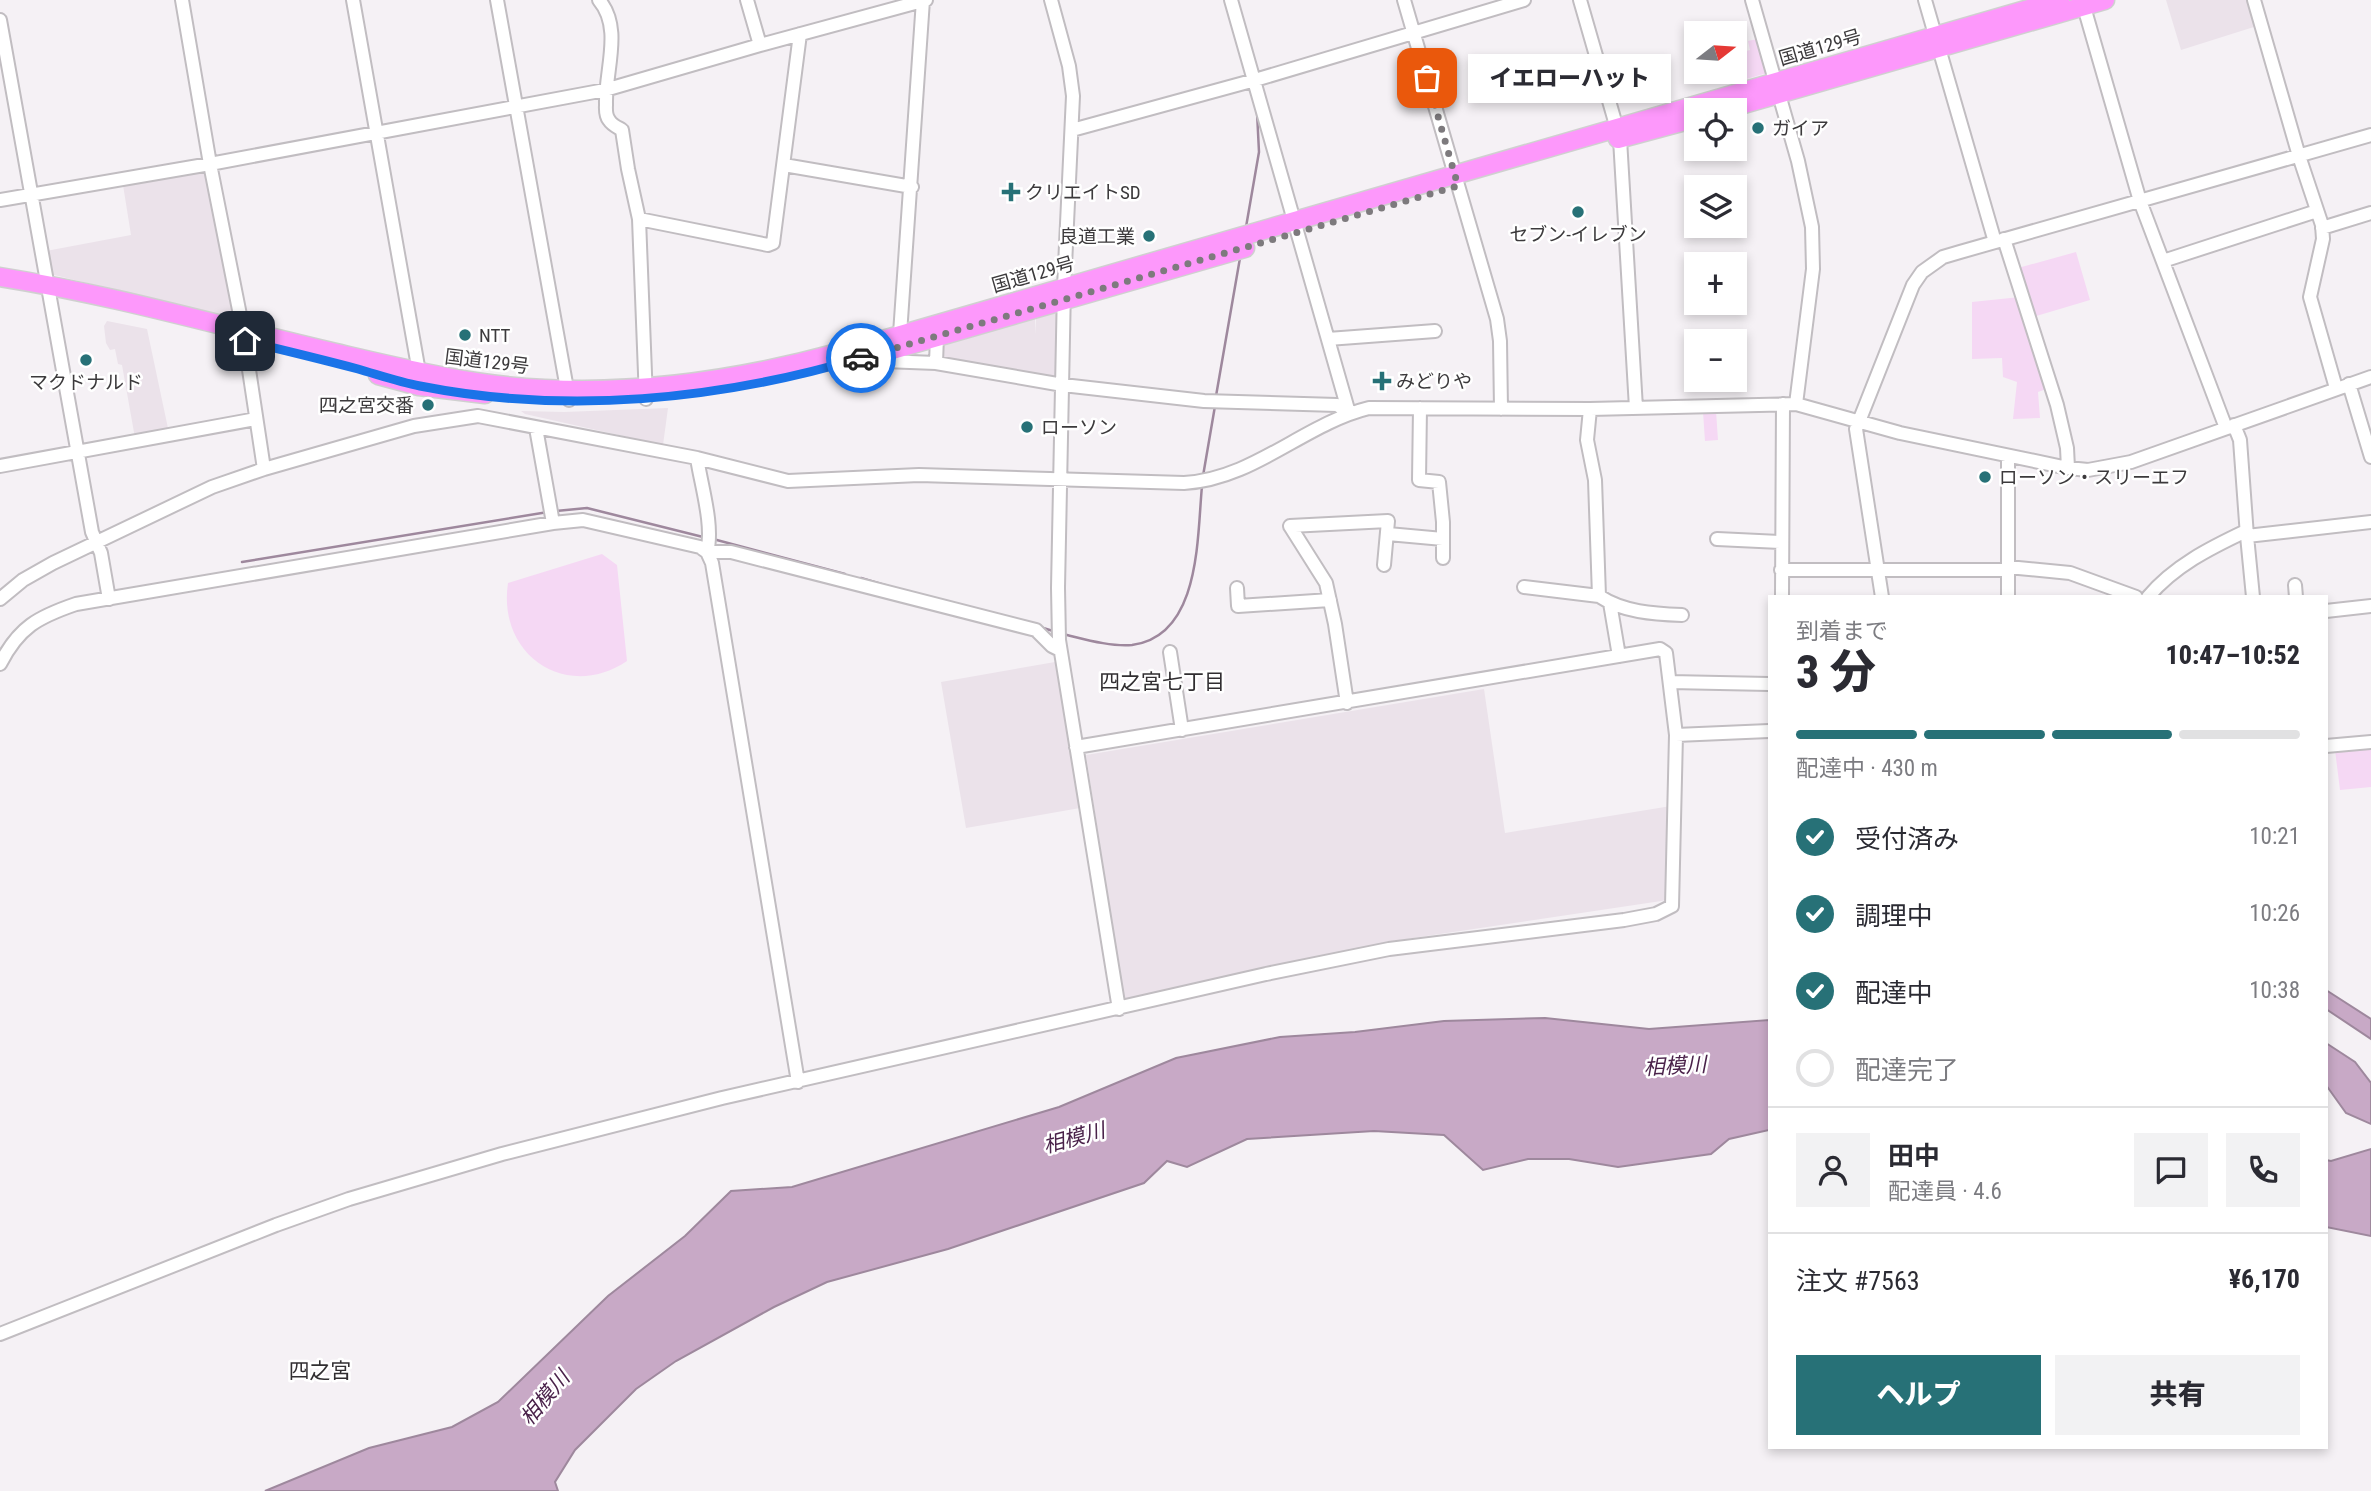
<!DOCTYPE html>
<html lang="ja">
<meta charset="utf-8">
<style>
:root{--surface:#fff;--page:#f2f2f3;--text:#2b2b33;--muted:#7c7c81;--line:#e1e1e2;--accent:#277177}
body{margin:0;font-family:"Roboto Condensed","Noto Sans JP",sans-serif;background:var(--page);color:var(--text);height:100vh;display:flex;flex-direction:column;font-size:26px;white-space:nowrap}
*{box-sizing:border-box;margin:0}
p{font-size:23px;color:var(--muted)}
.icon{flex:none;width:38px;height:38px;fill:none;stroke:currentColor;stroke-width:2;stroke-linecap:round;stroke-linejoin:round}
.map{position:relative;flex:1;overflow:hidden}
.sheet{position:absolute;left:1768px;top:595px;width:560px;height:854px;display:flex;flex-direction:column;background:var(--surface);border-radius:0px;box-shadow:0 4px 10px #0003}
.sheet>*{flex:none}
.needle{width:46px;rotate:73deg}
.fabs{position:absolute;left:1684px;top:21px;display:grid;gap:14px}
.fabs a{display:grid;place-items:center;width:63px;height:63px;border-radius:0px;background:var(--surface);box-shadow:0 4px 10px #0003;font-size:35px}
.pin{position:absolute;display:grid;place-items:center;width:60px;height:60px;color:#fff;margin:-30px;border-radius:14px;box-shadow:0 4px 10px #0006}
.courier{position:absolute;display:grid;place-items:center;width:70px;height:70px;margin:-35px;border:5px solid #1a73e8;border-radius:50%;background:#fff;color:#222;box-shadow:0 2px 9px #0007}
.bubble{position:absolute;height:49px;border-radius:0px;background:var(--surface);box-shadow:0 4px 10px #0003;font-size:23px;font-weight:800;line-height:49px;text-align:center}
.summary em{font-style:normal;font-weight:800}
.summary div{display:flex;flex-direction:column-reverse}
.summary{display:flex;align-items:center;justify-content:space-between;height:119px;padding:0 28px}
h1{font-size:46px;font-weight:800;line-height:52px}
.bar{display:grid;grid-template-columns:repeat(4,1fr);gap:10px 7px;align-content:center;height:84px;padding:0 28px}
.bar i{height:9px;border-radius:5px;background:var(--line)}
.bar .active{background:var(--accent)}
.bar p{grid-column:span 4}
.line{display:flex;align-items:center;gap:18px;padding:0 28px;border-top:2px solid var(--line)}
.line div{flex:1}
.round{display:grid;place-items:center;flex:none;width:74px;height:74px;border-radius:0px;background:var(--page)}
ol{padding:0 28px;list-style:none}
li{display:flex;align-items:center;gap:21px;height:77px}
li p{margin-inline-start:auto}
li .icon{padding:7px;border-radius:50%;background:var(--accent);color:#fff;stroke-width:4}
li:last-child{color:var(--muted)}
li i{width:38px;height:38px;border:4px solid var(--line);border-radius:50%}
.primary-button{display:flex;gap:14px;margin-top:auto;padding:14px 28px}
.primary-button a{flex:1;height:80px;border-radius:0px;background:var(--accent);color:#fff;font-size:28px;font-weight:800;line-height:80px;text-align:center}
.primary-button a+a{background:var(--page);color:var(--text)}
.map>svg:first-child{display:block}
.built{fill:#ebe2ea}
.green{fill:#f5d8f4}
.water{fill:#c8a9c6;stroke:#9e889d;stroke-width:2}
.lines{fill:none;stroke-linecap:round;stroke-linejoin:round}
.stream{stroke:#9e889d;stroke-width:2.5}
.minor-casing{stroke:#c1bdc1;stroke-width:16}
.highway-casing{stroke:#d0d0d0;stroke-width:21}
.minor{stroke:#fff;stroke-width:12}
.highway{stroke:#fd98fb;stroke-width:18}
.done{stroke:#7d7a7d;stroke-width:7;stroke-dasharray:0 12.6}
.route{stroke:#1a73e8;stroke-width:9}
.poi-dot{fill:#277177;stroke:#fff;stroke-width:2.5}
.labels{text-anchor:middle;stroke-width:5;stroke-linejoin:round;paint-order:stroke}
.street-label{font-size:19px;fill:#3c3a3c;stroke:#fff}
.poi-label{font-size:19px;fill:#3c3a3c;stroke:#fff;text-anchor:start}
.neighbourhood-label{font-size:21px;fill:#312e31;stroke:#fff}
.water-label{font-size:21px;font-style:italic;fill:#4a224a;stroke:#fff}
</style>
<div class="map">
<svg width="2371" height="1491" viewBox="0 0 2371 1491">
<rect width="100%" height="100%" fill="#f5f1f5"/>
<path class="built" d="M2166,0H2249L2257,26L2181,50Z
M206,171L234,319L50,274L46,251L131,235L123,185Z
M1061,311L1057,379L1033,377V373L940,361L941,345L1035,317V335L1036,319Z
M107,321L147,329L169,433L135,438L122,365L118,364L115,349L110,350L106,343L104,326Z
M668,408L663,445L525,414L521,411L564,412Z
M1055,662L1080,808L966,828L941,682Z
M1484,689L1505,833L1671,806L1668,900L1386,942L1124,1001L1086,755Z"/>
<path class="green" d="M1757,39L1767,73L1736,82L1733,72L1734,54L1750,50L1748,41Z
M2076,252L2090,300L2033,317L2018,268Z
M2020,297L2049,388L2038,392L2040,418L2013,419L2017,382L2003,377L2002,358L1972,359V302Z
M1716,411L1718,440L1705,441L1703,412Z
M602,554L617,565L627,661C566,702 497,655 508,583Z
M2371,746V787L2340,790L2335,750Z"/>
<path class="water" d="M2326,990L2371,1019V1039L2326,1009Z
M1545,1018L1649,1029L1769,1020V1130L1729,1139L1711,1154L1618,1167L1569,1159H1528L1483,1170L1444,1135L1374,1131L1247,1139L1187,1167L1167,1161L1144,1183L948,1249L827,1282L774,1307L676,1361L636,1389L575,1450L555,1482L558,1491H265L369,1448L452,1427L498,1402L608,1296L685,1236L731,1191L792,1187L1059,1107L1176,1058L1280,1037L1355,1032L1444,1021Z
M2326,1043L2355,1062L2371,1083V1124L2346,1113L2326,1085Z
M2371,1149V1236L2326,1227V1160L2331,1161Z"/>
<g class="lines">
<path class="stream" d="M1246,227L1259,152L1257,112
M1216,396L1240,258
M1203,476L1215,406
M556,511L587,508L703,537
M713,539L845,574
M242,562L548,512
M861,578L888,586
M1040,627L1053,631
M1063,634C1084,639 1111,647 1132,645C1201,636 1197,537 1202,486"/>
<g class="minor-casing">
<path id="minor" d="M182,0L210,164L243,330L264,469
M353,0L419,372
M497,0L569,400
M599,0C623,28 605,70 606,104C606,109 605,115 609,120C612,125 617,127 622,130L628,169L639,219L768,245L773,243L800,34
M747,0L760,45
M1051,0L1069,66L1073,96L1064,287L1058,588L1059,640L1119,1009
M1231,0L1349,413
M1404,0L1497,319L1500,341L1501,409
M1580,0L1620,139L1636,408
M1752,0L1798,161L1812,227L1813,269L1796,404
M1925,0L1995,242
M2082,0L2140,201L2226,428
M2254,0L2299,156L2322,225L2323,239L2310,297L2336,388
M0,20L92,532L101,553L109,599
M1072,130L1255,80L1524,0
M784,165L912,187
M0,200L210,164L605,90L760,45L926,0
M639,219L646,399
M2322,228L2371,213
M2004,239L2057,405L2067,448L2068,468
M2163,261L2317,211
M900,334L923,0
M1328,339L1435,331
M881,353L884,361L936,363L1063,385L1204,401L1337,405L1349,413
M936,363L937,336
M2349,384L2371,457
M1420,408L1419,480L1439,482L1443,522V558
M1590,409L1587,440L1595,480L1599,596C1623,612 1653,614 1682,615
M2234,425L2240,440L2247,536L2371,522
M536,428L553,523
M697,458C701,485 714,526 707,552
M0,466L256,419
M1290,526L1326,583L1335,624L1347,703
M1290,526L1388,521L1384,565
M1388,534L1443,539
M2247,536L2253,597
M1717,539L1782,542
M707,552H731L1036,630L1052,646L1060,650
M2008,567L2070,573L2136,597
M1781,570H2008
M2295,585L2296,597
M1524,587L1599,596
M1237,588L1238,606L1330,600
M1782,597L1783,404
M1882,597L1856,429L1913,285L1922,272L1943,257L1960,252L2371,135
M2008,597V456
M2148,597C2174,566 2210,548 2246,531
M0,599L23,580L53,563L212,487L264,469L414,426L478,416L697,458L788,481L919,475L1184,483C1254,479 1304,424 1369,408L1590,409L1796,404L1900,433L2068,468L2088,470L2131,462L2371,377
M1610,603L1619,656
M2326,611L2371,606
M1170,652L1182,730
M0,664C19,627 38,617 76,604L553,523L583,520L700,547L707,552L712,563L798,1082
M1670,682L1769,684
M1676,735L1769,731
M2326,746L2371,742
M0,1334L276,1225L349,1199L502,1154L722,1098L1266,974L1389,949L1624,920L1656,914L1672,906L1676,735L1666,653L1660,649L1076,747"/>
</g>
<g class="highway-casing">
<path id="highway" d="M1723,110L2105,0
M1618,139L1696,118
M0,277C114,295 224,327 336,353C405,369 474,386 545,389C645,394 742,379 838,353L2060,0
M892,350L1245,248
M378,375L419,386L485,394"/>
</g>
<use href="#minor" class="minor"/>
<use href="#highway" class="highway"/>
</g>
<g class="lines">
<path class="done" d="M861,358L1458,186L1427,78"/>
<path class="route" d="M245,341C283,350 320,359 358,369C379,375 399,382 420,386C567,415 719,400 861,358"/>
</g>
<g class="poi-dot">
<circle cx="1758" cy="128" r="7"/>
<path d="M1007.5 181.5h7v7h7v7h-7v7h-7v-7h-7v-7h7z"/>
<circle cx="1578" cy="212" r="7"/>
<circle cx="1149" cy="236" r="7"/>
<circle cx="465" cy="335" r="7"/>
<circle cx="86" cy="360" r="7"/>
<path d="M1378.5 370.5h7v7h7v7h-7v7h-7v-7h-7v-7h7z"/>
<circle cx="428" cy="405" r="7"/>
<circle cx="1027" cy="427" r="7"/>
<circle cx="1985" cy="477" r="7"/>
</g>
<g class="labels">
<g class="street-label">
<text transform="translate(1820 47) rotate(-16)" y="7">国道129号</text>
<text transform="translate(1033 274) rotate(-16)" y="7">国道129号</text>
<text transform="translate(487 361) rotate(7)" y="7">国道129号</text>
</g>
<g class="poi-label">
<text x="1772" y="135">ガイア</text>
<text x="1025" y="199">クリエイトSD</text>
<text x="1578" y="241" text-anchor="middle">セブン-イレブン</text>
<text x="1135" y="243" text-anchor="end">良道工業</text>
<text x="479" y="342">NTT</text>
<text x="1396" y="388">みどりや</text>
<text x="86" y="389" text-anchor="middle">マクドナルド</text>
<text x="414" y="412" text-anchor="end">四之宮交番</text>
<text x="1041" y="434">ローソン</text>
<text x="1999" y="484">ローソン・スリーエフ</text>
</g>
<g class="neighbourhood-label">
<text x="1162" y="689">四之宮七丁目</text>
<text x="320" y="1378">四之宮</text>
</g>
<g class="water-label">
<text transform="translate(1675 1066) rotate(-3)" y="7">相模川</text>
<text transform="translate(1074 1138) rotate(-15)" y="7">相模川</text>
<text transform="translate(545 1398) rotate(-50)" y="7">相模川</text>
</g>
</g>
</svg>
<div class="fabs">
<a><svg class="needle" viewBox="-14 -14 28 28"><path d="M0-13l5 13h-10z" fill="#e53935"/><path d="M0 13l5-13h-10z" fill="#7c7c81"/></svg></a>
<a><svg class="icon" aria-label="locate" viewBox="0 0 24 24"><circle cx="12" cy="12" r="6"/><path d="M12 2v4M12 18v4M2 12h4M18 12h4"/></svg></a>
<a><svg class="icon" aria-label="layers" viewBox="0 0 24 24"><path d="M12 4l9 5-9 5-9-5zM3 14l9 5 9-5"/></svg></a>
<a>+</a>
<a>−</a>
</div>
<div class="pin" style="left:1427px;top:78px;background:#ea580c"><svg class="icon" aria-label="bag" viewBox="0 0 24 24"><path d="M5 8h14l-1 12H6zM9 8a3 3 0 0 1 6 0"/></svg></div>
<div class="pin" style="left:245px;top:341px;background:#1f2937"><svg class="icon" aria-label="home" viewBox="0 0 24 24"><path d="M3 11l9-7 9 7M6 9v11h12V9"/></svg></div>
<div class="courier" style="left:861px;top:358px"><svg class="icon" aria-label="car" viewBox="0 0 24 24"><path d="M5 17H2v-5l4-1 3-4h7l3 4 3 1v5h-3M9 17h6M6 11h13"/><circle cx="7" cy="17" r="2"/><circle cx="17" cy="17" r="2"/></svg></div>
<div class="bubble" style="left:1468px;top:54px;width:203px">イエローハット</div>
<section class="sheet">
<div class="summary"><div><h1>3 分</h1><p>到着まで</p></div><em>10:47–10:52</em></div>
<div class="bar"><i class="active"></i><i class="active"></i><i class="active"></i><i></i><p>配達中 · 430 m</p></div>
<ol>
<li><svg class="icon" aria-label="check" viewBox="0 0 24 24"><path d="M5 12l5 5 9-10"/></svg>受付済み<p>10:21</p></li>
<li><svg class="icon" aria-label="check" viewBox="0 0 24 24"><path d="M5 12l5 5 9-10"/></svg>調理中<p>10:26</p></li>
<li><svg class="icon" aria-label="check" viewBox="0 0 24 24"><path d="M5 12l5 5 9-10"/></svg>配達中<p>10:38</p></li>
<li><i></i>配達完了</li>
</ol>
<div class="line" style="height:126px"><a class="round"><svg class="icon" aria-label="person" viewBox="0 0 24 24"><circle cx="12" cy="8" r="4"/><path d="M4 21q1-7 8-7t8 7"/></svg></a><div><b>田中</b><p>配達員 · 4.6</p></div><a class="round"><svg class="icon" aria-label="chat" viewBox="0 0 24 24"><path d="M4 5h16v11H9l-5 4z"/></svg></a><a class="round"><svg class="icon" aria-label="phone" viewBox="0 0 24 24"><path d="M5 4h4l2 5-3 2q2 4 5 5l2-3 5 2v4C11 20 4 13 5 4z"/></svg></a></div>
<div class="line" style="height:91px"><div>注文 #7563</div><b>¥6,170</b></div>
<div class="primary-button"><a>ヘルプ</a><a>共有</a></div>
</section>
</div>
